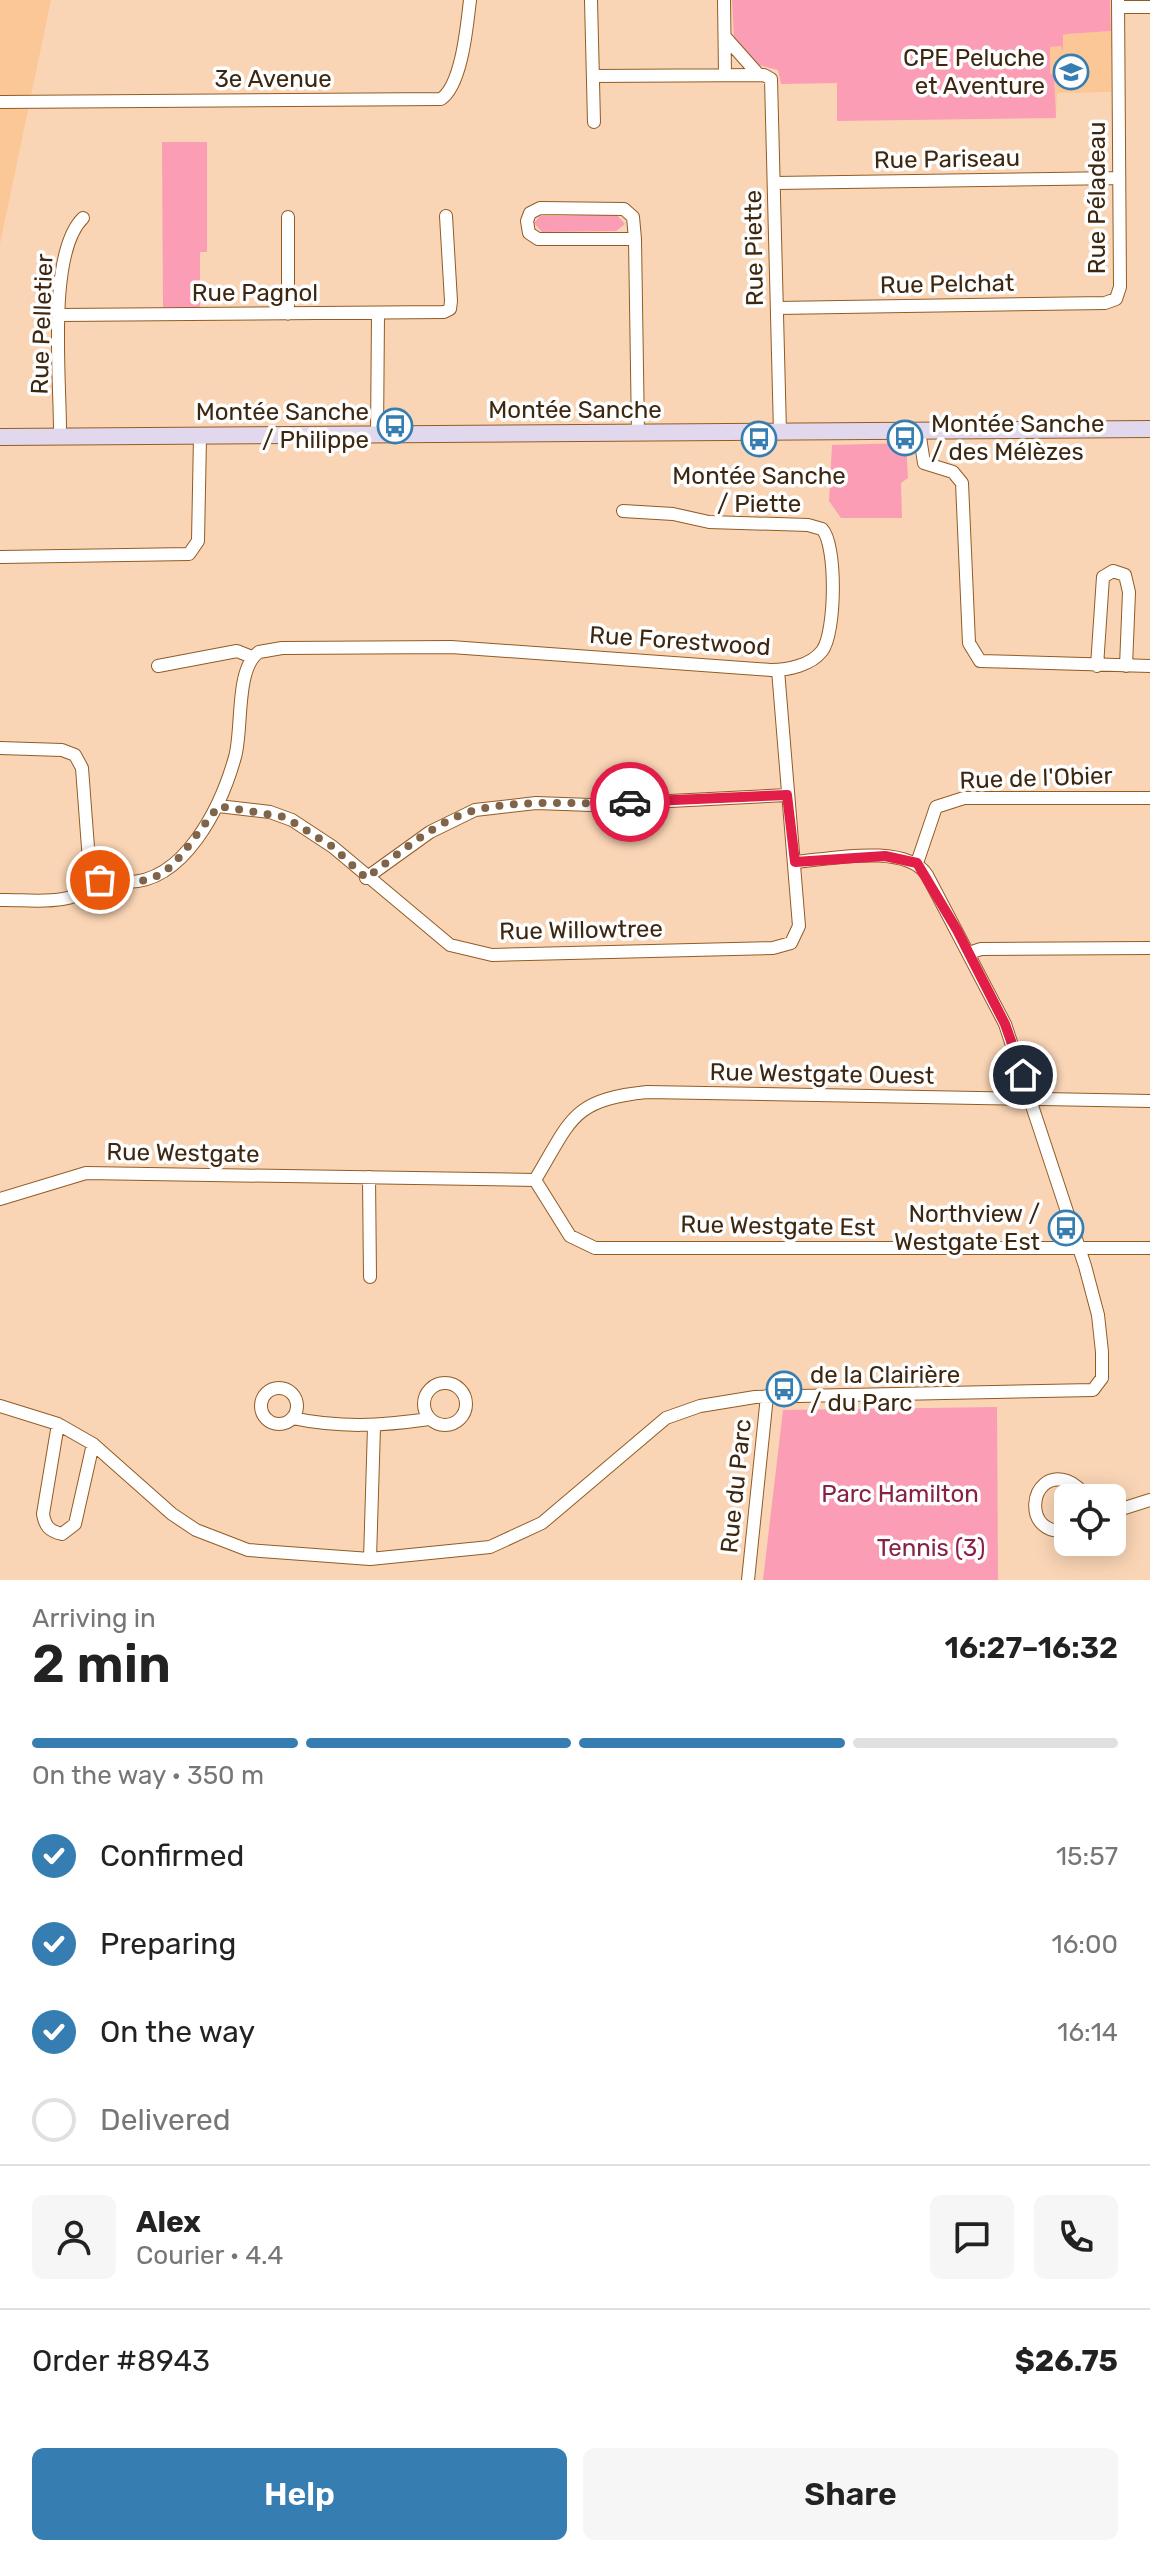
<!DOCTYPE html>
<meta charset="utf-8">
<style>
:root{--surface:#fff;--page:#f6f6f6;--text:#222;--muted:#767676;--line:#e0e0e0;--accent:#367eb2}
body{margin:0;font-family:Rubik,sans-serif;background:var(--page);color:var(--text);height:100vh;display:flex;flex-direction:column;font-size:30px;white-space:nowrap}
*{box-sizing:border-box;margin:0}
p{font-size:26px;color:var(--muted)}
.icon{flex:none;width:44px;height:44px;fill:none;stroke:currentColor;stroke-width:2;stroke-linecap:round;stroke-linejoin:round}
.map{position:relative;height:1580px;overflow:hidden}
.side{display:flex;flex-direction:column;background:var(--surface);flex:1}
.side>*{flex:none}
.tools{position:absolute;left:1054px;top:1484px;display:grid;gap:16px}
.tools a{display:grid;place-items:center;width:72px;height:72px;border-radius:12px;background:var(--surface);box-shadow:0 4px 20px #0003;font-size:40px}
.pin{position:absolute;display:grid;place-items:center;width:68px;height:68px;color:#fff;margin:-34px;border:4px solid #fff;border-radius:50%;box-shadow:0 2px 8px #0007}
.courier{position:absolute;display:grid;place-items:center;width:80px;height:80px;margin:-40px;border:6px solid #e11d48;border-radius:50%;background:#fff;color:#222;box-shadow:0 2px 10px #0007}
.summary em{font-style:normal;font-weight:600}
.summary div{display:flex;flex-direction:column-reverse}
.summary{display:flex;align-items:center;justify-content:space-between;height:136px;padding:0 32px}
h1{font-size:52px;font-weight:600;line-height:60px}
.bar{display:grid;grid-template-columns:repeat(4,1fr);gap:12px 8px;align-content:center;height:96px;padding:0 32px}
.bar i{height:10px;border-radius:6px;background:var(--line)}
.bar .active{background:var(--accent)}
.bar p{grid-column:span 4}
.line{display:flex;align-items:center;gap:20px;padding:0 32px;border-top:2px solid var(--line)}
.line div{flex:1}
.round{display:grid;place-items:center;flex:none;width:84px;height:84px;border-radius:12px;background:var(--page)}
ol{padding:0 32px;list-style:none}
li{display:flex;align-items:center;gap:24px;height:88px}
li p{margin-inline-start:auto}
li .icon{padding:8px;border-radius:50%;background:var(--accent);color:#fff;stroke-width:4}
li:last-child{color:var(--muted)}
li i{width:44px;height:44px;border:4px solid var(--line);border-radius:50%}
.primary-button{display:flex;gap:16px;margin-top:auto;padding:16px 32px}
.primary-button a{flex:1;height:92px;border-radius:12px;background:var(--accent);color:#fff;font-size:32px;font-weight:600;line-height:92px;text-align:center}
.primary-button a+a{background:var(--page);color:var(--text)}
.map>svg:first-child{display:block}
.built{fill:#fcc797}
.green{fill:#fb9db5}
.lines{fill:none;stroke-linecap:round;stroke-linejoin:round}
.street-casing{stroke:#915c24;stroke-width:14}
.secondary-casing{stroke:#915c24;stroke-width:18}
.street{stroke:#fff;stroke-width:12}
.secondary{stroke:#e1d8ed;stroke-width:16}
.done{stroke:#80644a;stroke-width:8;stroke-dasharray:0 14.4}
.route{stroke:#e11d48;stroke-width:10}
.labels{text-anchor:middle;stroke-width:7;stroke-linejoin:round;paint-order:stroke}
.poi-label{font-size:24px;fill:#3e2710;stroke:#fefefe;text-anchor:end}
.street-label{font-size:24px;fill:#3e2710;stroke:#fefefe}
.park-label{font-size:24px;fill:#872146;stroke:#fefefe}
</style>
<div class="map">
<svg width="1150" height="1580" viewBox="0 0 1150 1580">
<rect width="100%" height="100%" fill="#fad5b5"/>
<path class="built" d="M0,0H51L0,244Z
M1111,31V92L1057,93L1056,118H1031L1047,35Z"/>
<path class="green" d="M732,0H1110L1111,31L1067,34L1063,35V51L1061,46L1050,47V74H1054L1056,118L837,121V83L781,84L778,70L758,65L734,41Z
M162,142H207V252H200V307H163Z
M617,215L625,224L616,231L542,232L534,223L540,216Z
M906,443L908,478L901,483L902,518H841L829,501L832,445Z
M997,1407L998,1580H763L783,1410Z"/>
<g class="lines">
<g class="street-casing">
<path id="street" d="M591,0L594,122
M724,0L725,74
M1118,7H1150
M726,38L758,74
M593,76L764,75L771,79L780,432
M0,102L441,99C462,85 467,25 470,0
M775,183L1119,178
M288,217V314
M635,239H538L529,233L527,221L530,213L540,208L624,209L633,217L635,239L638,433
M777,308L1105,303L1116,299L1120,287L1118,0
M60,315L444,312L450,309L451,301L446,216
M919,431L924,463L953,472L962,483L969,643L980,661L1150,666
M377,435L378,314
M60,437C61,384 46,254 83,218
M1,557L189,554L198,541L200,437
M158,666L237,651L252,657
M1097,666L1103,577L1113,571L1125,575L1129,592L1126,666
M0,748L62,750L75,755L82,768L90,874C99,883 113,882 125,882C184,884 221,807 235,757C243,729 235,668 259,652L282,648L451,647L771,670C789,670 811,665 822,651C836,633 837,544 822,529L808,525L709,522L673,514L623,511
M218,806L270,812L292,820L333,847L450,945L492,955L773,948L791,943L799,926L778,670
M917,863L936,807L964,798H1150
M366,878L430,832L475,810L536,803L591,805L787,795
M0,900C30,899 78,909 95,879
M969,953L981,949L1150,948
M369,1177L370,1277
M535,1180C572,1119 571,1100 647,1092L1150,1101
M535,1180L570,1236L595,1248H1150
M0,1199L86,1173L535,1180
M424 1404a21 21 0 1 1 42 0a21 21 0 1 1-42 0Z
M261 1406a18 18 0 1 1 36 0a18 18 0 1 1-36 0Z
M0,1406L58,1424L93,1444L172,1514L196,1530L248,1550L370,1559L490,1547L542,1523L666,1418L700,1406L755,1397L1093,1390L1102,1378V1352L1098,1315L1085,1266L1005,1024L927,875C906,843 830,859 795,862
M292,1418C340,1428 381,1426 429,1419
M58,1424L43,1514C45,1526 49,1531 62,1534L75,1524L93,1444
M1112,1512L1150,1500
M1068,1530C1021,1539 1028,1468 1067,1481C1076,1484 1081,1490 1085,1498
M370,1559L374,1427
M748,1580L767,1396"/>
</g>
<g class="secondary-casing">
<path id="secondary" d="M0,437L1150,429"/>
</g>
<use href="#street" class="street"/>
<use href="#secondary" class="secondary"/>
</g>
<g class="lines">
<path class="done" d="M100,880C152,886 165,879 195,837C203,826 211,817 218,806L285,817L333,847L366,878C399,854 436,820 476,810C525,798 580,806 630,802"/>
<path class="route" d="M630,802L787,795L795,862L885,856L917,863L957,930L1005,1024L1023,1075"/>
</g>
<defs>
<g id="school-ring" transform="scale(1.8)"><circle r="9.5" fill="#fefefe" stroke="#367eb2" stroke-width="1.5"/><path d="M0-5L7-2L0 1L-7-2ZM-4 1L0 2.5L4 1V4Q0 6-4 4Z" fill="#367eb2"/></g>
<g id="bus-ring" transform="scale(1.8)"><circle r="9.5" fill="#fefefe" stroke="#367eb2" stroke-width="1.5"/><path d="M-5-6H5V4H4V6H2V4H-2V6H-4V4H-5ZM-3.5-4V0h7V-4ZM-3.5 1.2v1.5H-2V1.2ZM2 1.2v1.5H3.5V1.2Z" fill="#367eb2"/></g>
</defs>
<g fill-rule="evenodd">
<use href="#school-ring" x="1071" y="72"/>
<use href="#bus-ring" x="395" y="426"/>
<use href="#bus-ring" x="905" y="438"/>
<use href="#bus-ring" x="759" y="439"/>
<use href="#bus-ring" x="1066" y="1228"/>
<use href="#bus-ring" x="784" y="1389"/>
</g>
<g class="labels">
<g class="poi-label">
<text x="1045" y="66">CPE Peluche<tspan x="1045" dy="28">et Aventure</tspan></text>
<text x="369" y="420">Montée Sanche<tspan x="369" dy="28">/ Philippe</tspan></text>
<text x="931" y="432" text-anchor="start">Montée Sanche<tspan x="931" dy="28">/ des Mélèzes</tspan></text>
<text x="759" y="484" text-anchor="middle">Montée Sanche<tspan x="759" dy="28">/ Piette</tspan></text>
<text x="1040" y="1222">Northview /<tspan x="1040" dy="28">Westgate Est</tspan></text>
<text x="810" y="1383" text-anchor="start">de la Clairière<tspan x="810" dy="28">/ du Parc</tspan></text>
</g>
<g class="street-label">
<text x="273" y="87">3e Avenue</text>
<text transform="translate(947 159) rotate(-1)" y="8">Rue Pariseau</text>
<text transform="translate(1097 198) rotate(-90)" y="8">Rue Péladeau</text>
<text transform="translate(754 248) rotate(-91)" y="8">Rue Piette</text>
<text transform="translate(947 284) rotate(-1)" y="8">Rue Pelchat</text>
<text x="255" y="301">Rue Pagnol</text>
<text transform="translate(42 324) rotate(-88)" y="8">Rue Pelletier</text>
<text x="575" y="418">Montée Sanche</text>
<text transform="translate(680 641) rotate(4)" y="8">Rue Forestwood</text>
<text transform="translate(1036 778) rotate(-2)" y="8">Rue de l'Obier</text>
<text transform="translate(581 930) rotate(-1)" y="8">Rue Willowtree</text>
<text transform="translate(822 1074) rotate(1)" y="8">Rue Westgate Ouest</text>
<text transform="translate(183 1153) rotate(1)" y="8">Rue Westgate</text>
<text transform="translate(778 1226) rotate(1)" y="8">Rue Westgate Est</text>
<text transform="translate(736 1486) rotate(-84)" y="8">Rue du Parc</text>
</g>
<g class="park-label">
<text x="900" y="1502">Parc Hamilton</text>
<text x="931" y="1556">Tennis (3)</text>
</g>
</g>
</svg>
<div class="tools">
<a><svg class="icon" aria-label="locate" viewBox="0 0 24 24"><circle cx="12" cy="12" r="6"/><path d="M12 2v4M12 18v4M2 12h4M18 12h4"/></svg></a>
</div>
<div class="pin" style="left:100px;top:880px;background:#ea580c"><svg class="icon" aria-label="bag" viewBox="0 0 24 24"><path d="M5 8h14l-1 12H6zM9 8a3 3 0 0 1 6 0"/></svg></div>
<div class="pin" style="left:1023px;top:1075px;background:#1f2937"><svg class="icon" aria-label="home" viewBox="0 0 24 24"><path d="M3 11l9-7 9 7M6 9v11h12V9"/></svg></div>
<div class="courier" style="left:630px;top:802px"><svg class="icon" aria-label="car" viewBox="0 0 24 24"><path d="M5 17H2v-5l4-1 3-4h7l3 4 3 1v5h-3M9 17h6M6 11h13"/><circle cx="7" cy="17" r="2"/><circle cx="17" cy="17" r="2"/></svg></div>
</div>
<section class="side">
<div class="summary"><div><h1>2 min</h1><p>Arriving in</p></div><em>16:27–16:32</em></div>
<div class="bar"><i class="active"></i><i class="active"></i><i class="active"></i><i></i><p>On the way · 350 m</p></div>
<ol>
<li><svg class="icon" aria-label="check" viewBox="0 0 24 24"><path d="M5 12l5 5 9-10"/></svg>Confirmed<p>15:57</p></li>
<li><svg class="icon" aria-label="check" viewBox="0 0 24 24"><path d="M5 12l5 5 9-10"/></svg>Preparing<p>16:00</p></li>
<li><svg class="icon" aria-label="check" viewBox="0 0 24 24"><path d="M5 12l5 5 9-10"/></svg>On the way<p>16:14</p></li>
<li><i></i>Delivered</li>
</ol>
<div class="line" style="height:144px"><a class="round"><svg class="icon" aria-label="person" viewBox="0 0 24 24"><circle cx="12" cy="8" r="4"/><path d="M4 21q1-7 8-7t8 7"/></svg></a><div><b>Alex</b><p>Courier · 4.4</p></div><a class="round"><svg class="icon" aria-label="chat" viewBox="0 0 24 24"><path d="M4 5h16v11H9l-5 4z"/></svg></a><a class="round"><svg class="icon" aria-label="phone" viewBox="0 0 24 24"><path d="M5 4h4l2 5-3 2q2 4 5 5l2-3 5 2v4C11 20 4 13 5 4z"/></svg></a></div>
<div class="line" style="height:104px"><div>Order #8943</div><b>$26.75</b></div>
<div class="primary-button"><a>Help</a><a>Share</a></div>
</section>
